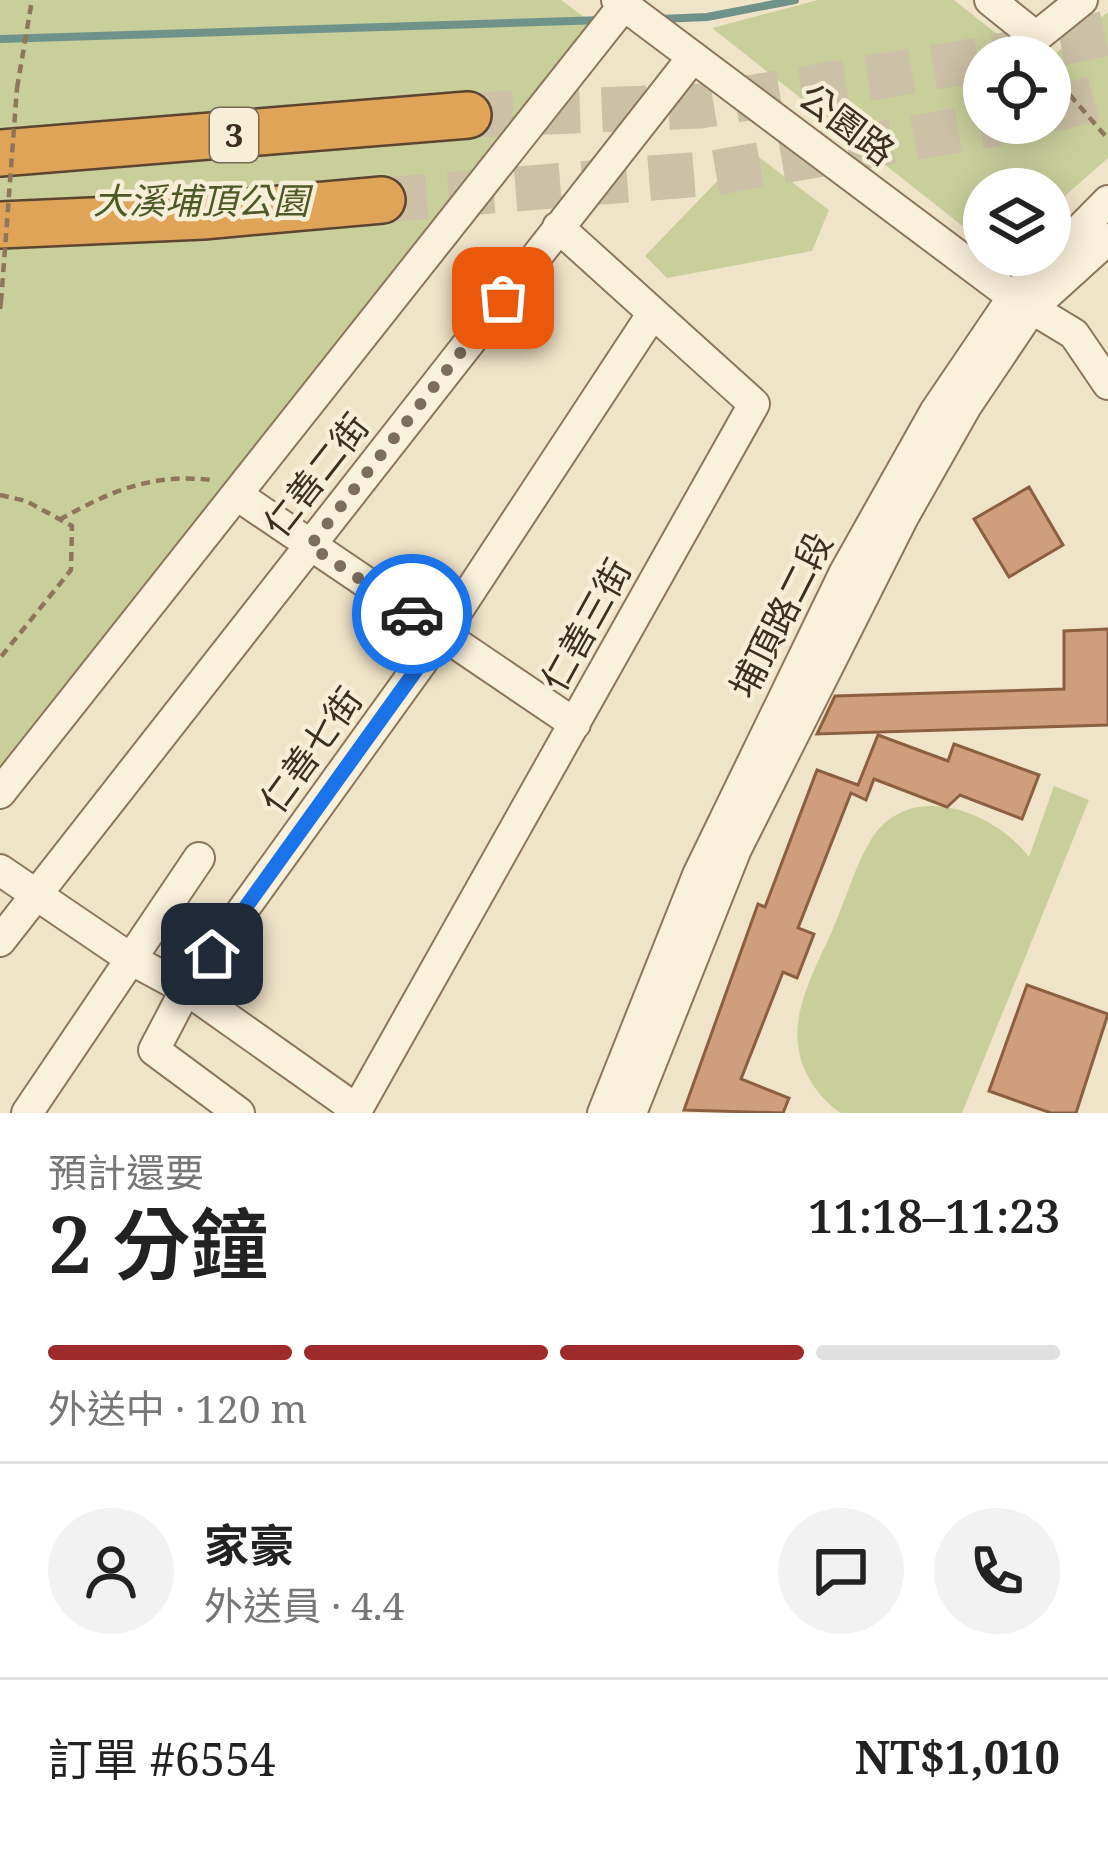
<!DOCTYPE html>
<html lang="zh-TW">
<meta charset="utf-8">
<style>
:root{--surface:#fff;--page:#f2f2f2;--text:#222;--muted:#767676;--line:#e0e0e0;--accent:#9e2a2b}
body{margin:0;font-family:"Noto Serif","Noto Sans TC",serif;background:var(--page);color:var(--text);height:100vh;display:flex;flex-direction:column;font-size:45px;white-space:nowrap}
*{box-sizing:border-box;margin:0}
p{font-size:39px;color:var(--muted)}
.icon{flex:none;width:66px;height:66px;fill:none;stroke:currentColor;stroke-width:2;stroke-linecap:round;stroke-linejoin:round}
.map{position:relative;height:1113px;overflow:hidden}
.drawer{display:flex;flex-direction:column;background:var(--surface);flex:1}
.drawer>*{flex:none}
.controls{position:absolute;left:963px;top:36px;display:grid;gap:24px}
.controls a{display:grid;place-items:center;width:108px;height:108px;border-radius:50%;background:var(--surface);box-shadow:0 6px 30px #0003;font-size:60px}
.pin{position:absolute;display:grid;place-items:center;width:102px;height:102px;color:#fff;margin:-51px;border-radius:24px;box-shadow:0 6px 18px #0006}
.courier{position:absolute;display:grid;place-items:center;width:120px;height:120px;margin:-60px;border:9px solid #1a73e8;border-radius:50%;background:#fff;color:#222;box-shadow:0 3px 15px #0007}
.overview em{font-style:normal;font-weight:600}
.overview div{display:flex;flex-direction:column-reverse}
.overview{display:flex;align-items:center;justify-content:space-between;height:204px;padding:0 48px}
h1{font-size:78px;font-weight:600;line-height:90px}
.bar{display:grid;grid-template-columns:repeat(4,1fr);gap:18px 12px;align-content:center;height:144px;padding:0 48px}
.bar i{height:15px;border-radius:9px;background:var(--line)}
.bar .on{background:var(--accent)}
.bar p{grid-column:span 4}
.line{display:flex;align-items:center;gap:30px;padding:0 48px;border-top:3px solid var(--line)}
.line div{flex:1}
.round{display:grid;place-items:center;flex:none;width:126px;height:126px;border-radius:63px;background:var(--page)}
.map>svg:first-child{display:block}
.green{fill:#c9cf9b}
.lines{fill:none;stroke-linecap:round;stroke-linejoin:round}
.stream{stroke:#6f938a;stroke-width:8}
.building{fill:#cf9f7d;stroke:#8d5f41;stroke-width:3}
.highway-tunnel{stroke:#ccc0a6;stroke-width:45;stroke-dasharray:45 22;stroke-linecap:butt}
.minor-casing{stroke:#8d765c;stroke-width:34}
.highway-casing{stroke:#5b4430;stroke-width:50}
.path{stroke:#8d765c;stroke-width:4.5;stroke-dasharray:9 6;stroke-linecap:butt}
.minor{stroke:#faf1dc;stroke-width:30}
.highway{stroke:#e0a458;stroke-width:45}
.path-bridge{stroke:#8d765c;stroke-width:4.5;stroke-dasharray:9 6;stroke-linecap:butt}
.done{stroke:#7c6e5b;stroke-width:12;stroke-dasharray:0 21.6}
.route{stroke:#1a73e8;stroke-width:15}
.labels{text-anchor:middle;stroke-width:9;stroke-linejoin:round;paint-order:stroke}
.shield{fill:#f7eed8;stroke:#756857;stroke-width:3}
.shield-label{font-size:33px;font-weight:bold;fill:#3d2e20}
.street-label{font-size:36px;fill:#3d2e20;stroke:#f7eed8}
.park-label{font-size:36px;font-style:italic;fill:#4d5a26;stroke:#f7eed8}
</style>
<div class="map">
<svg width="1108" height="1113" viewBox="0 0 1108 1113">
<rect width="100%" height="100%" fill="#f0e4c8"/>
<path class="green" d="M0,0H561L599,28L0,774Z
M818,0H954L1026,57H984V123H1050V58L1108,12V158L1050,209V189H984V243L712,28Z
M748,149L829,210L812,251L667,278L645,256Z
M1054,786L1089,800L962,1113H841C818,1098 801,1072 798,1045C793,1007 817,965 832,931C845,902 855,865 872,838C912,778 996,813 1029,857Z"/>
<g class="lines">
<path class="stream" d="M660,19L707,17L795,0
M0,39L603,20"/>
</g>
<path class="building" d="M1029,487L1063,545L1009,577L974,519Z
M1108,629V725L817,734L835,696L1064,689V631Z
M878,735L948,761L954,744L1039,775L1022,819L960,795L947,807L874,779L866,800L851,793L798,928L814,934L797,978L783,972L741,1079L789,1098L783,1113L684,1110L758,904L765,907L817,770L858,785Z
M1027,985L1108,1014L1076,1113H1051L989,1091Z"/>
<g class="lines">
<path class="highway-tunnel" d="M995,57L1108,33
M1050,110L1108,95
M468,115L700,106L984,59
M382,200L713,173L999,123"/>
<g class="minor-casing">
<path id="minor" d="M617,0L1013,297L1074,334L1108,384
M990,0L1036,37L1082,0
M240,497L575,724
M0,793L624,5
M0,870L134,961L186,989L357,1110
M0,941L693,57
M27,1113L199,858
M239,1113L154,1050L186,989L442,634L653,313
M355,1113L754,404L558,227
M603,1113L698,875L845,572L935,412L1013,297L1108,201
M631,1113L736,849L903,517L966,406L1032,308L1108,239"/>
</g>
<g class="highway-casing">
<path id="highway" d="M0,153L468,115
M0,225L203,216L382,200"/>
</g>
<path class="path" d="M1050,72L1108,139
M17,88L32,0
M0,309L1,302
M0,495L26,501L72,526L71,570L0,658
M59,520C110,491 153,473 211,480"/>
<use href="#minor" class="minor"/>
<use href="#highway" class="highway"/>
<path class="path-bridge" d="M1,302L17,88"/>
</g>
<g class="lines">
<path class="done" d="M412,614L310,546L503,298"/>
<path class="route" d="M212,954L442,634L412,614"/>
</g>
<g class="labels">
<rect class="shield" x="210" y="108" width="48" height="54" rx="9"/>
<g class="shield-label">
<text x="234" y="147">3</text>
</g>
<g class="street-label">
<text transform="translate(847 124) rotate(37)" y="13">公園路</text>
<text transform="translate(316 475) rotate(-52)" y="13">仁善二街</text>
<text transform="translate(781 615) rotate(-63)" y="13">埔頂路二段</text>
<text transform="translate(586 625) rotate(-61)" y="13">仁善三街</text>
<text transform="translate(311 750) rotate(-54)" y="13">仁善七街</text>
</g>
<g class="park-label">
<text x="201" y="214">大溪埔頂公園</text>
</g>
</g>
</svg>
<div class="controls">
<a><svg class="icon" aria-label="locate" viewBox="0 0 24 24"><circle cx="12" cy="12" r="6"/><path d="M12 2v4M12 18v4M2 12h4M18 12h4"/></svg></a>
<a><svg class="icon" aria-label="layers" viewBox="0 0 24 24"><path d="M12 4l9 5-9 5-9-5zM3 14l9 5 9-5"/></svg></a>
</div>
<div class="pin" style="left:503px;top:298px;background:#ea580c"><svg class="icon" aria-label="bag" viewBox="0 0 24 24"><path d="M5 8h14l-1 12H6zM9 8a3 3 0 0 1 6 0"/></svg></div>
<div class="pin" style="left:212px;top:954px;background:#1f2937"><svg class="icon" aria-label="home" viewBox="0 0 24 24"><path d="M3 11l9-7 9 7M6 9v11h12V9"/></svg></div>
<div class="courier" style="left:412px;top:614px"><svg class="icon" aria-label="car" viewBox="0 0 24 24"><path d="M5 17H2v-5l4-1 3-4h7l3 4 3 1v5h-3M9 17h6M6 11h13"/><circle cx="7" cy="17" r="2"/><circle cx="17" cy="17" r="2"/></svg></div>
</div>
<section class="drawer">
<div class="overview"><div><h1>2 分鐘</h1><p>預計還要</p></div><em>11:18–11:23</em></div>
<div class="bar"><i class="on"></i><i class="on"></i><i class="on"></i><i></i><p>外送中 · 120 m</p></div>
<div class="line" style="height:216px"><a class="round"><svg class="icon" aria-label="person" viewBox="0 0 24 24"><circle cx="12" cy="8" r="4"/><path d="M4 21q1-7 8-7t8 7"/></svg></a><div><b>家豪</b><p>外送員 · 4.4</p></div><a class="round"><svg class="icon" aria-label="chat" viewBox="0 0 24 24"><path d="M4 5h16v11H9l-5 4z"/></svg></a><a class="round"><svg class="icon" aria-label="phone" viewBox="0 0 24 24"><path d="M5 4h4l2 5-3 2q2 4 5 5l2-3 5 2v4C11 20 4 13 5 4z"/></svg></a></div>
<div class="line" style="height:156px"><div>訂單 #6554</div><b>NT$1,010</b></div>
</section>
